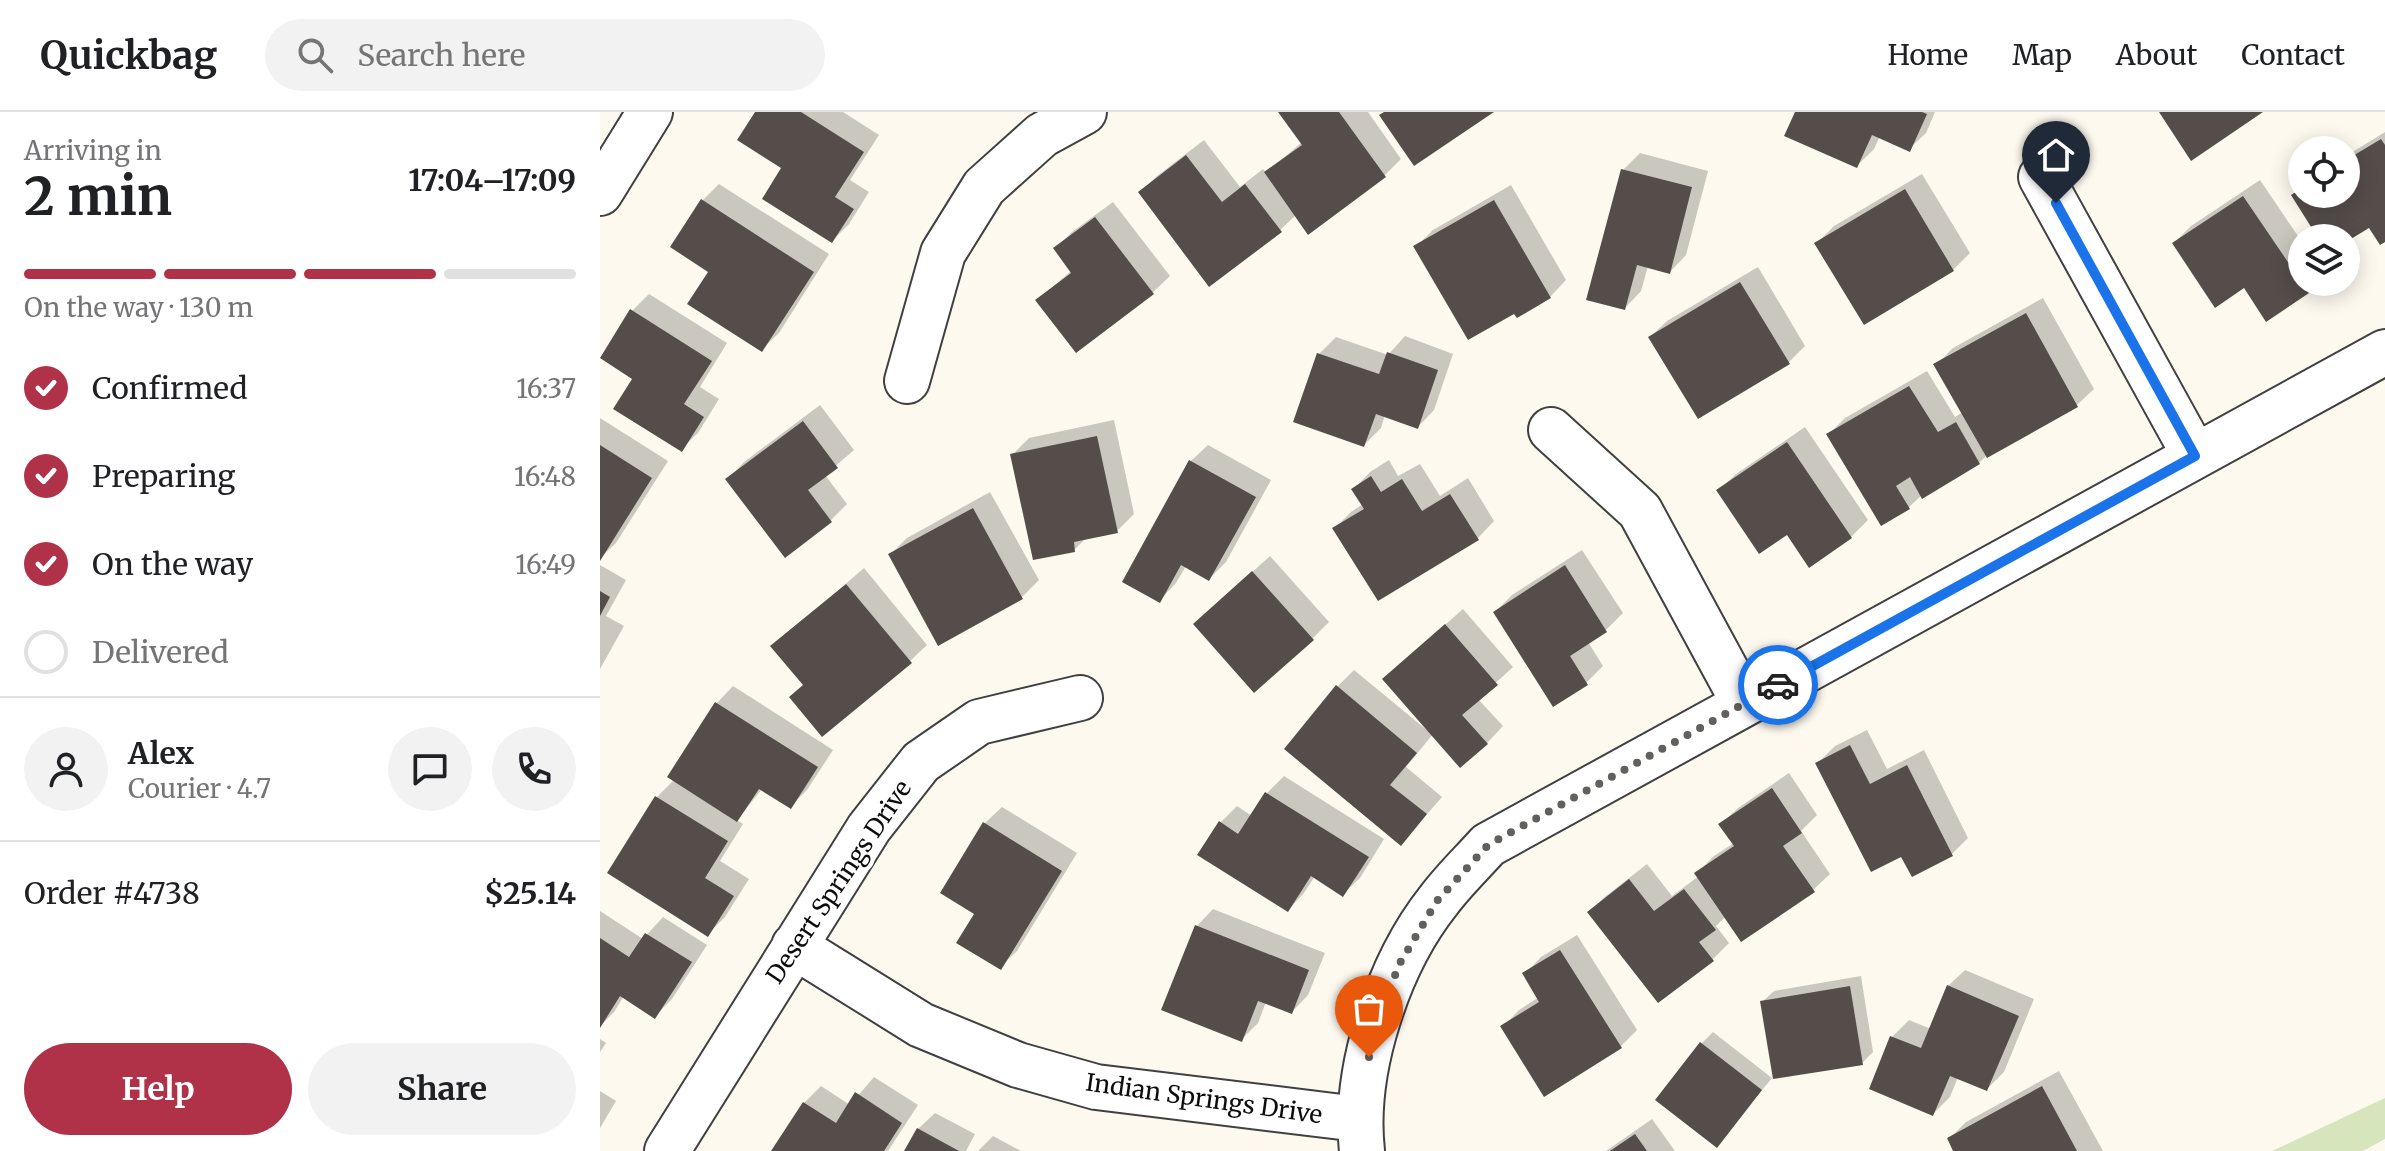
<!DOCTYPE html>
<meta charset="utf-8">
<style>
:root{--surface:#fff;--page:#f2f2f2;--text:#202124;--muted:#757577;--line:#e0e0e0;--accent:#b03249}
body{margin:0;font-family:Merriweather,serif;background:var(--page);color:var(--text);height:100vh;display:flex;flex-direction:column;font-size:30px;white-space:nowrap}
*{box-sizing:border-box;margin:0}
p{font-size:26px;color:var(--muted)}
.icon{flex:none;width:44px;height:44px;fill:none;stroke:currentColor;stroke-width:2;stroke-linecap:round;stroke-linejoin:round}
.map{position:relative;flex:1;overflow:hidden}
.details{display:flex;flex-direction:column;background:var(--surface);width:600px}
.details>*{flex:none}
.buttons{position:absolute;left:1688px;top:24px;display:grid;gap:16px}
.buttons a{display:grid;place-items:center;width:72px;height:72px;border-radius:50%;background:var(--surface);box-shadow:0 4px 20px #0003;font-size:40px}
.pin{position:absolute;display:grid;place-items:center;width:68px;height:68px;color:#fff;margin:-82px -34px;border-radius:50% 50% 50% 0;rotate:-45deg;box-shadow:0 0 8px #0007}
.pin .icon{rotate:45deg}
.courier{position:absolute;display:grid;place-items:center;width:80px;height:80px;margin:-40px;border:6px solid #1a73e8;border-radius:50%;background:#fff;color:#222;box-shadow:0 2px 10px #0007}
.summary em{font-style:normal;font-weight:700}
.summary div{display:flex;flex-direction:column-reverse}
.summary{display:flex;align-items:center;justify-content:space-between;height:136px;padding:0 24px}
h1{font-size:52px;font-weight:700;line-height:60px}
.bar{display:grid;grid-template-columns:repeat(4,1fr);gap:12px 8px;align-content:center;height:96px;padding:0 24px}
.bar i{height:10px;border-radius:6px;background:var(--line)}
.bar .selected{background:var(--accent)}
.bar p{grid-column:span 4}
.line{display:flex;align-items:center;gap:20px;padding:0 24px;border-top:2px solid var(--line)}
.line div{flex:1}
.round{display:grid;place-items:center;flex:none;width:84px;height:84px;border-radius:42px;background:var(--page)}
ol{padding:0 24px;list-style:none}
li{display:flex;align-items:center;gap:24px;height:88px}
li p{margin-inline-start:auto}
li .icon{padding:8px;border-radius:50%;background:var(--accent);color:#fff;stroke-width:4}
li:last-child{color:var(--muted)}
li i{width:44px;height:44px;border:4px solid var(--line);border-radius:50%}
.primary-button{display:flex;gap:16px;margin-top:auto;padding:16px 24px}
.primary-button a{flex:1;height:92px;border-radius:48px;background:var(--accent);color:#fff;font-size:32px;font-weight:700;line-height:92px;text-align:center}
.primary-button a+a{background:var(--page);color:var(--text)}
header{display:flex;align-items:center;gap:48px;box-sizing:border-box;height:112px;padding:0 40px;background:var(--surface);border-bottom:2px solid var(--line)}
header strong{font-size:38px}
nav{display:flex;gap:44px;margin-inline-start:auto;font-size:28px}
.search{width:560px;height:72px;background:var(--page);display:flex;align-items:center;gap:20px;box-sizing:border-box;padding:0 28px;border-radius:44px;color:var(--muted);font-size:30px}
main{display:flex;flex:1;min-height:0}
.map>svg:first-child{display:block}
.green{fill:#d6e5bb}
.shadow{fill:#0003}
.building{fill:#554d4a}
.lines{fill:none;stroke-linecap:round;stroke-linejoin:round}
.minor-casing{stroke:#404040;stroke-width:48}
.minor{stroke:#fff;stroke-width:44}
.done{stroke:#61605c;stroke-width:8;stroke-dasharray:0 14.4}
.route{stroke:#1a73e8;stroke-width:10}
.labels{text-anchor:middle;stroke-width:8;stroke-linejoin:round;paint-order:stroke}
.street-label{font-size:24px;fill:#0d0d0d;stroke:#fff}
</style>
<header>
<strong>Quickbag</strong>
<div class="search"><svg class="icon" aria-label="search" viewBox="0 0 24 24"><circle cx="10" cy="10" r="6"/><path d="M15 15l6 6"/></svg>Search here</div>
<nav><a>Home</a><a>Map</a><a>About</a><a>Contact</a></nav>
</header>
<main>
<section class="details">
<div class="summary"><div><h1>2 min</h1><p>Arriving in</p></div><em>17:04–17:09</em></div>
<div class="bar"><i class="selected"></i><i class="selected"></i><i class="selected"></i><i></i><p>On the way · 130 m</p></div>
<ol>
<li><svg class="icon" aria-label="check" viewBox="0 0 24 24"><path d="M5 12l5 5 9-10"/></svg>Confirmed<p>16:37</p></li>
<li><svg class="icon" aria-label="check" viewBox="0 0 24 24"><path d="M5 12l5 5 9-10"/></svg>Preparing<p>16:48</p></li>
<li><svg class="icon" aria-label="check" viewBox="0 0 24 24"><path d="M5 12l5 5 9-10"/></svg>On the way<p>16:49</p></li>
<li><i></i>Delivered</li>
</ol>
<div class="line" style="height:144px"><a class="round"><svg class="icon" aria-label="person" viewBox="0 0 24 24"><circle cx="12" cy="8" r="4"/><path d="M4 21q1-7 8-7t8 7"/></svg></a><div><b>Alex</b><p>Courier · 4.7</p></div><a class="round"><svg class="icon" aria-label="chat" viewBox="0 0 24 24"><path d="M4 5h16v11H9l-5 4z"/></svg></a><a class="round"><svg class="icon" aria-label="phone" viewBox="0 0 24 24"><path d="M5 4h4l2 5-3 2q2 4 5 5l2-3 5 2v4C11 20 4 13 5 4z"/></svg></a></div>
<div class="line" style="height:104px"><div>Order #4738</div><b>$25.14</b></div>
<div class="primary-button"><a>Help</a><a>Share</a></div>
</section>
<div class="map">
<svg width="1785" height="1039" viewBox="0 0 1785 1039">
<rect width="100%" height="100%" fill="#fdf9ef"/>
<path class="green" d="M1785,986V1027L1763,1039H1672Z"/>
<path class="shadow" d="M158,0H243L279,23L250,68L269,80L249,112L232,129L184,55Z
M681,0H768L801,47L784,64L696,103L680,118L540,80L557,64L604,28L640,75L663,57L666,61L702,30Z
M1197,0H1335L1326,21L1309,37L1280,24L1274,37L1257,54Z
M1785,20V128L1770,113L1746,128V126H1720L1693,84L1702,75V82H1746V44Z
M1040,41L1108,59L1086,143L1070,160L1048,154L1041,179L1025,196L1023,58Z
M1322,62L1370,141L1353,158L1217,131L1234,114Z
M1660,68L1702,130V170H1717L1708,180L1645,174L1574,131L1591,114Z
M119,72L229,142L179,221L162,237L111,159L102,89Z
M911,73L966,168L950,185L816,135L833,118Z
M513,90L570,164L553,180L476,238L438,188L472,158L455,137L472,120Z
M1158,155L1205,234L1189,250L1050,225L1067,209Z
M49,182L127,231L100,275L119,287L98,321L81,337L35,267L32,199Z
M1443,186L1494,277L1477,293L1387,343L1379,351L1322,383L1309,395L1281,412L1229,322L1245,306L1327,259L1355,305L1363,300L1336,253L1353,236Z
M805,224L853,242L834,298L818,315L785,303L781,316L764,333L695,309L719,242L736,225L788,243Z
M220,293L254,338L225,363L247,392L231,408L185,443L128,367L144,350Z
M0,306L68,349L16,431L0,446Z
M514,308L534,402L517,419L487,425L474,438L412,343L429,326Z
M1205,315L1268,408L1251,425L1188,420L1119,378L1136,362Z
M608,333L671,368L626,450L609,467L586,454L576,471L560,488L591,349Z
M789,348L798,364L820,352L840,384L868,366L894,409L878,426L778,487L735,416L751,400L763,392L754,377L770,360Z
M390,380L439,468L422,485L339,532L290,443L307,426Z
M982,438L1023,501L1006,518L988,530L1003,554L986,571L895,500L912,483Z
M670,444L729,510L712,527L612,496Z
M0,453L26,468L6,504L24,514L0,557Z
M264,456L327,533L310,549L204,572L173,535Z
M863,497L913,555L878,587L903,614L887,631L833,622L806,655L842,685L801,732L737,575L754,558L828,619L829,618L802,551Z
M133,574L233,638L207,678L190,695L162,677L137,708L143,712L120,749L149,767L125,805L108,822L57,685L74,668L69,664L117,591Z
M1267,618L1287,657L1324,638L1368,726L1351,743H1302L1218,651L1235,634Z
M1189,661L1217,703L1201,719L1230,762L1213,778L1126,804L1116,814L1129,831L1112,848L989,800L1006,784L1047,752L1072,784L1099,764L1097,761L1114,744L1134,731L1121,712L1138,696Z
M684,664L784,727L760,766L743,782L715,764L704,781L688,798L620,711L637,694L652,704L667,681Z
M402,695L477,741L417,839L400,855L377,801L385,711Z
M613,797L725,841L708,883L692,900L666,890L658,911L641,928L597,814Z
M0,799L43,827L63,805L107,833L72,887L55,904L24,884L14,900L0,914Z
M977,823L1037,918L1021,934L903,915L919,898L939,885L925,862L941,845Z
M1365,858L1434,887L1404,960L1387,977L1358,965L1350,985L1333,1002L1292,925L1309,908L1331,917L1348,874Z
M1261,864L1273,940L1262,951L1162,890L1174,879Z
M1113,920L1172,966L1117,1033L1101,932Z
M0,927L6,931L0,940Z
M1459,959L1503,1039H1356L1349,1027L1366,1010Z
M274,965L318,993L288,1039H173L204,991L221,974L250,993Z
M0,979L16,989L0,1016Z
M335,1001L375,1022L366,1039H306L318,1017Z
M1052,1007L1075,1039H1006Z
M393,1024L421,1039H378Z"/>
<path class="building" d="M155,0H201L264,40L235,85L254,97L232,131L162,87L181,56L137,28Z
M678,0H739L786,65L708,123L664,60L702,33Z
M784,0H894L814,54L779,3Z
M1195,0H1322L1327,2L1310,40L1272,23L1257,56L1184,24Z
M1559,0H1663L1591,49Z
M1781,27L1785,33V130L1780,133L1769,116L1746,130V126H1718L1691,83L1702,76V82H1746V48Z
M586,43L622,90L645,72L682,120L609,175L538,80Z
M1021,57L1092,75L1070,162L1037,153L1025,198L986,188Z
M1305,77L1354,159L1264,213L1214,131Z
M1643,84L1709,181L1666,210L1644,176L1615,196L1572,131Z
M101,87L214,160L162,240L87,192L108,160L70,135Z
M894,88L951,186L917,206L914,202L868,228L813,134Z
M495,105L554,182L476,241L435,188L471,161L453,136Z
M1140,170L1190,252L1098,307L1048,225Z
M30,197L112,249L84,292L104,305L82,340L13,297L32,267L0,246Z
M1426,201L1478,295L1387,346L1333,252Z
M787,240L838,258L818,317L776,302L764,335L693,310L717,241L779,262Z
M1309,274L1338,320L1356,310L1380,352L1322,387L1310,365L1296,374L1310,397L1281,414L1226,322Z
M203,309L238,356L208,378L232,410L185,446L125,367Z
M497,324L518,421L474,430L475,440L433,448L410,342Z
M1187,330L1252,426L1209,456L1187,423L1159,442L1116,378Z
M0,333L52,366L0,449Z
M589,348L656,385L609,469L581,453L560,491L522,470Z
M771,364L781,380L802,367L822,399L850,382L879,428L778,489L732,416L764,397L751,377Z
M373,396L423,487L338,534L288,442Z
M965,453L1007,520L970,544L988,573L953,595L893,500Z
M652,459L714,528L654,581L593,512Z
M246,472L312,551L222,625L189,585L203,573L170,534Z
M0,479L10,485L0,504Z
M845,512L898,573L862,603L888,632L860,656L782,567Z
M736,573L817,641L790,673L827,702L801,734L684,637Z
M115,590L218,655L191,697L159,677L137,710L67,665Z
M1250,633L1270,672L1307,653L1353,744L1312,765L1301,745L1271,760L1215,651Z
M1172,676L1202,721L1183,734L1215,780L1141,830L1094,761L1134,734L1118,712Z
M665,680L769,745L743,785L711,764L688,800L597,743L619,709L638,722Z
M55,684L128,729L105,766L134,784L108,825L7,761Z
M383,710L462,759L401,858L356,831L374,802L340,781Z
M1029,767L1054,799L1084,777L1116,818L1099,830L1114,849L1058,891L987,800Z
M595,813L709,858L692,902L658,889L642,930L561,898Z
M45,821L92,850L55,907L20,884L0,916V826L29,845Z
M960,838L1022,936L944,985L900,914L939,890L922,861Z
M1347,873L1419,904L1387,979L1350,964L1333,1004L1269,977L1290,924L1321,936Z
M1250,874L1263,953L1173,967L1160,889Z
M1100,930L1162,978L1117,1036L1055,988Z
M1442,974L1477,1039H1353L1347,1026Z
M255,980L302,1011L284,1039H171L203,990L236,1011Z
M317,1016L359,1039H304Z
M1035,1022L1047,1039H1010Z"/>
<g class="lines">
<g class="minor-casing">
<path id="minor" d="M1441,65L1595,344
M0,81L50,0
M307,269L343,141L384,75L442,23L484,0
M951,318L1040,399L1144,591
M194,834L321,913L418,953L496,975L758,1007
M67,1039L269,716L321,650L379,610L480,586
M762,1039C753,958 788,852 839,788C854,768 872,751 888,733L1785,240"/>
</g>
<use href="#minor" class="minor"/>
</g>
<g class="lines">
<path class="done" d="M769,945L775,913L800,851L837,789L888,733L1178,573"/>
<path class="route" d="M1178,573L1595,344L1456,91"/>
</g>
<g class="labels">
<g class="street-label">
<text transform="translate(239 770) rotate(-56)" y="8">Desert Springs Drive</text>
<text transform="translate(604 987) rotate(8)" y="8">Indian Springs Drive</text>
</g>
</g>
</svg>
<div class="buttons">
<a><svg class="icon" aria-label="locate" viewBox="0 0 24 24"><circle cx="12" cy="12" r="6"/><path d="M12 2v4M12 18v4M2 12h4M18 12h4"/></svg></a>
<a><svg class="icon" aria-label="layers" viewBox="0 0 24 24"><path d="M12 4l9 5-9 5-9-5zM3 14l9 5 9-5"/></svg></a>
</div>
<div class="pin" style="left:769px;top:945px;background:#ea580c"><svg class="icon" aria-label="bag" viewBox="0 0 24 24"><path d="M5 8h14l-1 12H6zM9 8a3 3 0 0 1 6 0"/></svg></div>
<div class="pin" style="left:1456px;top:91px;background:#1f2937"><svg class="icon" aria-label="home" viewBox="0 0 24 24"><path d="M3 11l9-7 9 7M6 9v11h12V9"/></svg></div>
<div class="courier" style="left:1178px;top:573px"><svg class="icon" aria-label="car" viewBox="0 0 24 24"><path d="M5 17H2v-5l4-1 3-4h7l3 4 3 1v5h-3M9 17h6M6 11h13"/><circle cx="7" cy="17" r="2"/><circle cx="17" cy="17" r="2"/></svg></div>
</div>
</main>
